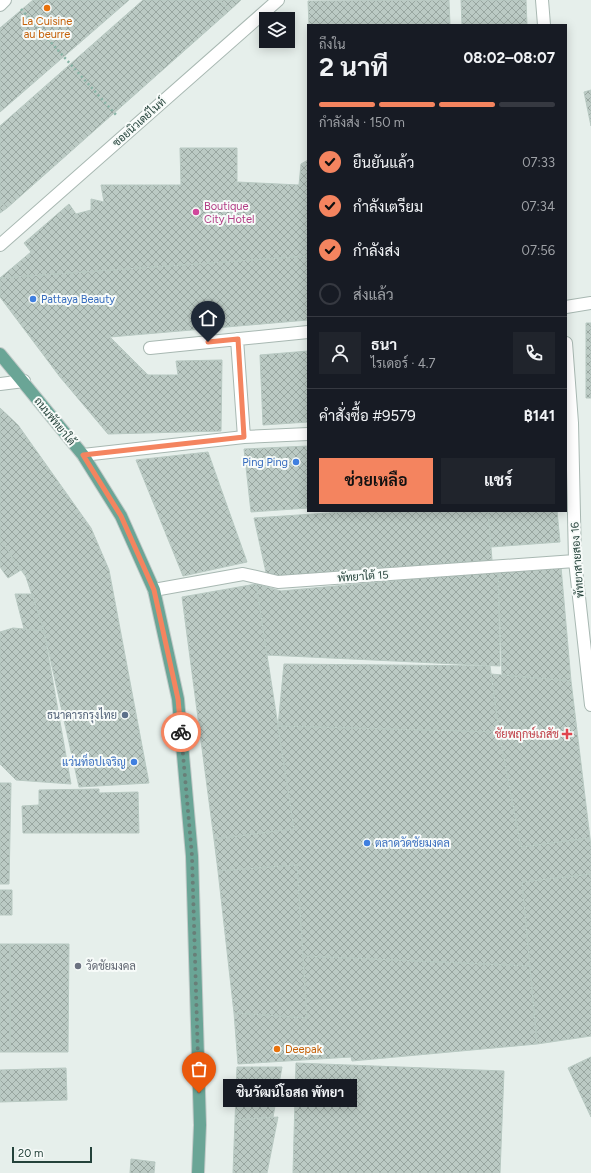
<!DOCTYPE html>
<html lang="th">
<meta charset="utf-8">
<style>
:root{--surface:#171b24;--page:#20242c;--text:#f1f3f6;--muted:#9ea1a6;--line:#363941;--accent:#f4845f}
body{margin:0;font-family:Figtree,Sarabun,sans-serif;background:var(--page);color:var(--text);height:100vh;display:flex;flex-direction:column;font-size:15px;white-space:nowrap}
*{box-sizing:border-box;margin:0}
p{font-size:13px;color:var(--muted)}
.icon{flex:none;width:22px;height:22px;fill:none;stroke:currentColor;stroke-width:2;stroke-linecap:round;stroke-linejoin:round}
.map{position:relative;flex:1;overflow:hidden}
.panel{position:absolute;left:307px;top:24px;width:260px;height:488px;display:flex;flex-direction:column;background:var(--surface);border-radius:0px;box-shadow:0 2px 10px #0003}
.panel>*{flex:none}
.fabs{position:absolute;left:259px;top:12px;display:grid;gap:8px}
.fabs a{display:grid;place-items:center;width:36px;height:36px;border-radius:0px;background:var(--surface);box-shadow:0 2px 10px #0003;font-size:20px}
.scale{position:absolute;left:12px;bottom:10px;width:80px;box-sizing:border-box;padding-left:4px;border:2px solid #24423a;border-top:0;font-size:11px;line-height:14px;white-space:nowrap;color:#24423a;-webkit-text-stroke:3px #f7fbf9;paint-order:stroke}
.pin{position:absolute;display:grid;place-items:center;width:34px;height:34px;color:#fff;margin:-41px -17px;border-radius:50% 50% 50% 0;rotate:-45deg;box-shadow:0 0 4px #0007}
.pin .icon{rotate:45deg}
.courier{position:absolute;display:grid;place-items:center;width:40px;height:40px;margin:-20px;border:3px solid #f4845f;border-radius:50%;background:#fff;color:#222;box-shadow:0 1px 5px #0007}
.bubble{position:absolute;height:28px;border-radius:0px;background:var(--surface);box-shadow:0 2px 10px #0003;font-size:13px;font-weight:700;line-height:28px;text-align:center}
.summary em{font-style:normal;font-weight:700}
.summary div{display:flex;flex-direction:column-reverse}
.summary{display:flex;align-items:center;justify-content:space-between;height:68px;padding:0 12px}
h1{font-size:26px;font-weight:700;line-height:30px}
.bar{display:grid;grid-template-columns:repeat(4,1fr);gap:6px 4px;align-content:center;height:48px;padding:0 12px}
.bar i{height:5px;border-radius:3px;background:var(--line)}
.bar .on{background:var(--accent)}
.bar p{grid-column:span 4}
.line{display:flex;align-items:center;gap:10px;padding:0 12px;border-top:1px solid var(--line)}
.line div{flex:1}
.round{display:grid;place-items:center;flex:none;width:42px;height:42px;border-radius:0px;background:var(--page)}
ol{padding:0 12px;list-style:none}
li{display:flex;align-items:center;gap:12px;height:44px}
li p{margin-inline-start:auto}
li .icon{padding:4px;border-radius:50%;background:var(--accent);color:#111;stroke-width:4}
li:last-child{color:var(--muted)}
li i{width:22px;height:22px;border:2px solid var(--line);border-radius:50%}
.cta{display:flex;gap:8px;margin-top:auto;padding:8px 12px}
.cta a{flex:1;height:46px;border-radius:0px;background:var(--accent);color:#111;font-size:16px;font-weight:700;line-height:46px;text-align:center}
.cta a+a{background:var(--page);color:var(--text)}
.map>svg:first-child{display:block}
.building{fill:url(#building-cross-hatch);stroke:#b8c9c2}
.lines{fill:none;stroke-linecap:round;stroke-linejoin:round}
.minor-casing{stroke:#a8b8b2;stroke-width:14}
.major-casing{stroke:#c2cac8;stroke-width:14}
.path{stroke:#86b3a5;stroke-width:2.5;stroke-dasharray:2 3;stroke-linecap:butt}
.minor{stroke:#fff;stroke-width:12}
.major{stroke:#6aa596;stroke-width:12}
.done{stroke:#687f78;stroke-width:4;stroke-dasharray:0 7.2}
.route{stroke:#f4845f;stroke-width:5}
.food-dot{fill:#e8710a;stroke:#f7fbf9;stroke-width:1.5}
.hotel-dot{fill:#d1479c;stroke:#f7fbf9;stroke-width:1.5}
.shop-dot{fill:#3f7fe0;stroke:#f7fbf9;stroke-width:1.5}
.service-dot{fill:#5c6f8a;stroke:#f7fbf9;stroke-width:1.5}
.health-dot{fill:#e0444e;stroke:#f7fbf9;stroke-width:1.5}
.worship-dot{fill:#6b7280;stroke:#f7fbf9;stroke-width:1.5}
.labels{text-anchor:middle;stroke-width:4;stroke-linejoin:round;paint-order:stroke}
.food-label{font-size:11px;fill:#c56008;stroke:#f7fbf9}
.street-label{font-size:11px;fill:#24423a;stroke:#f7fbf9}
.hotel-label{font-size:11px;fill:#b23c85;stroke:#f7fbf9;text-anchor:start}
.shop-label{font-size:11px;fill:#366cbe;stroke:#f7fbf9;text-anchor:start}
.service-label{font-size:11px;fill:#4e5e75;stroke:#f7fbf9;text-anchor:end}
.health-label{font-size:11px;fill:#be3a42;stroke:#f7fbf9;text-anchor:end}
.worship-label{font-size:11px;fill:#5b616d;stroke:#f7fbf9;text-anchor:start}
</style>
<div class="map">
<svg width="591" height="1173" viewBox="0 0 591 1173">
<defs>
<pattern id="building-cross-hatch" width="8" height="8" patternUnits="userSpaceOnUse"><rect width="8" height="8" fill="#bbcac4"/><path d="M0 0l8 8M0 8l8-8" fill="none" stroke="#98a6a0"/></pattern>
</defs>
<rect width="100%" height="100%" fill="#e6efeb"/>
<path class="building" d="M33,0H129L0,112V28Z
M143,0H219L229,11L7,208L0,200V126Z
M219,0H241L229,11Z
M449,0L450,25H309L308,1Z
M461,0H526L527,25H462Z
M591,90V126L584,92Z
M180,148H237V182L299,185L301,164L308,160V256L0,278L31,252L24,243L69,204L76,214L91,210V199L104,202L101,185H181Z
M0,200L7,208L0,213Z
M308,256V320L110,337L148,375H178L176,361L222,360L221,431L108,434L60,377L0,297V278Z
M586,323H591V398H586Z
M308,351V422L263,425L260,355Z
M0,408L18,425L91,528L109,570L149,783L79,787L44,631L26,577L0,539Z
M308,446V508L251,512L244,449Z
M208,452L247,562L183,576L136,460Z
M358,511H488L492,560L267,577L254,518Z
M488,511H557L560,542L491,547Z
M0,539L21,570L8,578L0,567Z
M561,567L571,681L502,675L498,571Z
M498,571L500,666L267,655L256,584L281,591Z
M256,584L294,829L214,839L182,597Z
M15,594H32L44,631L24,629Z
M13,628L44,631L71,784L16,780L0,764V632Z
M284,664L490,666L499,732L278,726Z
M491,674L571,681L590,838L521,847L499,732Z
M278,726L499,732L521,847L590,838L591,847V874L522,882L530,966L303,956L297,865L218,871L214,839L294,829Z
M0,783H11L9,884H0Z
M99,789V793L138,792L139,833H23L22,806L39,805V790Z
M297,865L307,1018L234,1013L218,871Z
M591,874V1036L537,1044L522,882Z
M0,890H12V915H0Z
M0,944H10V1052H0Z
M10,944H69L68,1052H10Z
M303,956L530,966L537,1044L352,1061L351,1057L238,1064L234,1013L307,1018Z
M591,1057V1117L568,1068Z
M296,1063L504,1071L500,1173H293Z
M237,1067H282L273,1117L235,1120Z
M66,1068L67,1100L0,1102V1070Z
M278,1117L267,1173H233L235,1120Z
M131,1159L155,1162L154,1173H130Z"/>
<g class="lines">
<g class="minor-casing">
<path id="minor" d="M542,0L544,25
M0,5L5,0
M0,245L278,0
M566,307L591,303
M237,339L244,437
M566,343L572,423L575,561L591,705
M150,348L308,332
M0,384L24,381
M83,455L244,437L308,434
M154,590L243,574L278,582L575,561"/>
</g>
<g class="major-casing">
<path id="major" d="M0,354L83,455L121,516L154,590L178,699L192,856L200,1125L198,1173"/>
</g>
<path class="path" d="M21,9L117,116"/>
<use href="#minor" class="minor"/>
<use href="#major" class="major"/>
</g>
<g class="lines">
<path class="done" d="M181,732L192,856L199,1093"/>
<path class="route" d="M181,732L178,699L154,590L121,516L83,455L244,437L238,339L208,342"/>
</g>
<g class="food-dot">
<circle cx="47" cy="8" r="4"/>
<circle cx="277" cy="1049" r="4"/>
</g>
<circle class="hotel-dot" cx="196" cy="212" r="4"/>
<g class="shop-dot">
<circle cx="33" cy="299" r="4"/>
<circle cx="296" cy="462" r="4"/>
<circle cx="134" cy="762" r="4"/>
<circle cx="367" cy="843" r="4"/>
</g>
<circle class="service-dot" cx="125" cy="715" r="4"/>
<path class="health-dot" d="M565 728h4v4h4v4h-4v4h-4v-4h-4v-4h4z"/>
<circle class="worship-dot" cx="78" cy="966" r="4"/>
<g class="labels">
<g class="food-label">
<text x="47" y="25">La Cuisine<tspan x="47" dy="13">au beurre</tspan></text>
<text x="285" y="1053" text-anchor="start">Deepak</text>
</g>
<g class="street-label">
<text transform="translate(139 122) rotate(-42)" y="4">ซอยนิวเดย์ไนท์</text>
<text transform="translate(55 421) rotate(51)" y="4">ถนนพัทยาใต้</text>
<text transform="translate(577 560) rotate(-94)" y="4">พัทยาสายสอง 16</text>
<text transform="translate(363 576) rotate(-4)" y="4">พัทยาใต้ 15</text>
</g>
<g class="hotel-label">
<text x="204" y="210">Boutique<tspan x="204" dy="13">City Hotel</tspan></text>
</g>
<g class="shop-label">
<text x="41" y="303">Pattaya Beauty</text>
<text x="288" y="466" text-anchor="end">Ping Ping</text>
<text x="126" y="766" text-anchor="end">แว่นท็อปเจริญ</text>
<text x="375" y="847">ตลาดวัดชัยมงคล</text>
</g>
<g class="service-label">
<text x="117" y="719">ธนาคารกรุงไทย</text>
</g>
<g class="health-label">
<text x="559" y="738">ชัยพฤกษ์เภสัช</text>
</g>
<g class="worship-label">
<text x="86" y="970">วัดชัยมงคล</text>
</g>
</g>
</svg>
<div class="fabs">
<a><svg class="icon" aria-label="layers" viewBox="0 0 24 24"><path d="M12 4l9 5-9 5-9-5zM3 14l9 5 9-5"/></svg></a>
</div>
<div class="scale">20 m</div>
<div class="pin" style="left:199px;top:1093px;background:#ea580c"><svg class="icon" aria-label="bag" viewBox="0 0 24 24"><path d="M5 8h14l-1 12H6zM9 8a3 3 0 0 1 6 0"/></svg></div>
<div class="pin" style="left:208px;top:342px;background:#1f2937"><svg class="icon" aria-label="home" viewBox="0 0 24 24"><path d="M3 11l9-7 9 7M6 9v11h12V9"/></svg></div>
<div class="courier" style="left:181px;top:732px"><svg class="icon" aria-label="bike" viewBox="0 0 24 24"><circle cx="6" cy="16" r="4"/><circle cx="18" cy="16" r="4"/><path d="M6 16l4-8h5l3 8M10 8l3 8H6M13 5h3"/></svg></div>
<div class="bubble" style="left:223px;top:1079px;width:134px">ชินวัฒน์โอสถ พัทยา</div>
<section class="panel">
<div class="summary"><div><h1>2 นาที</h1><p>ถึงใน</p></div><em>08:02–08:07</em></div>
<div class="bar"><i class="on"></i><i class="on"></i><i class="on"></i><i></i><p>กำลังส่ง · 150 m</p></div>
<ol>
<li><svg class="icon" aria-label="check" viewBox="0 0 24 24"><path d="M5 12l5 5 9-10"/></svg>ยืนยันแล้ว<p>07:33</p></li>
<li><svg class="icon" aria-label="check" viewBox="0 0 24 24"><path d="M5 12l5 5 9-10"/></svg>กำลังเตรียม<p>07:34</p></li>
<li><svg class="icon" aria-label="check" viewBox="0 0 24 24"><path d="M5 12l5 5 9-10"/></svg>กำลังส่ง<p>07:56</p></li>
<li><i></i>ส่งแล้ว</li>
</ol>
<div class="line" style="height:72px"><a class="round"><svg class="icon" aria-label="person" viewBox="0 0 24 24"><circle cx="12" cy="8" r="4"/><path d="M4 21q1-7 8-7t8 7"/></svg></a><div><b>ธนา</b><p>ไรเดอร์ · 4.7</p></div><a class="round"><svg class="icon" aria-label="phone" viewBox="0 0 24 24"><path d="M5 4h4l2 5-3 2q2 4 5 5l2-3 5 2v4C11 20 4 13 5 4z"/></svg></a></div>
<div class="line" style="height:52px"><div>คำสั่งซื้อ #9579</div><b>฿141</b></div>
<div class="cta"><a>ช่วยเหลือ</a><a>แชร์</a></div>
</section>
</div>
